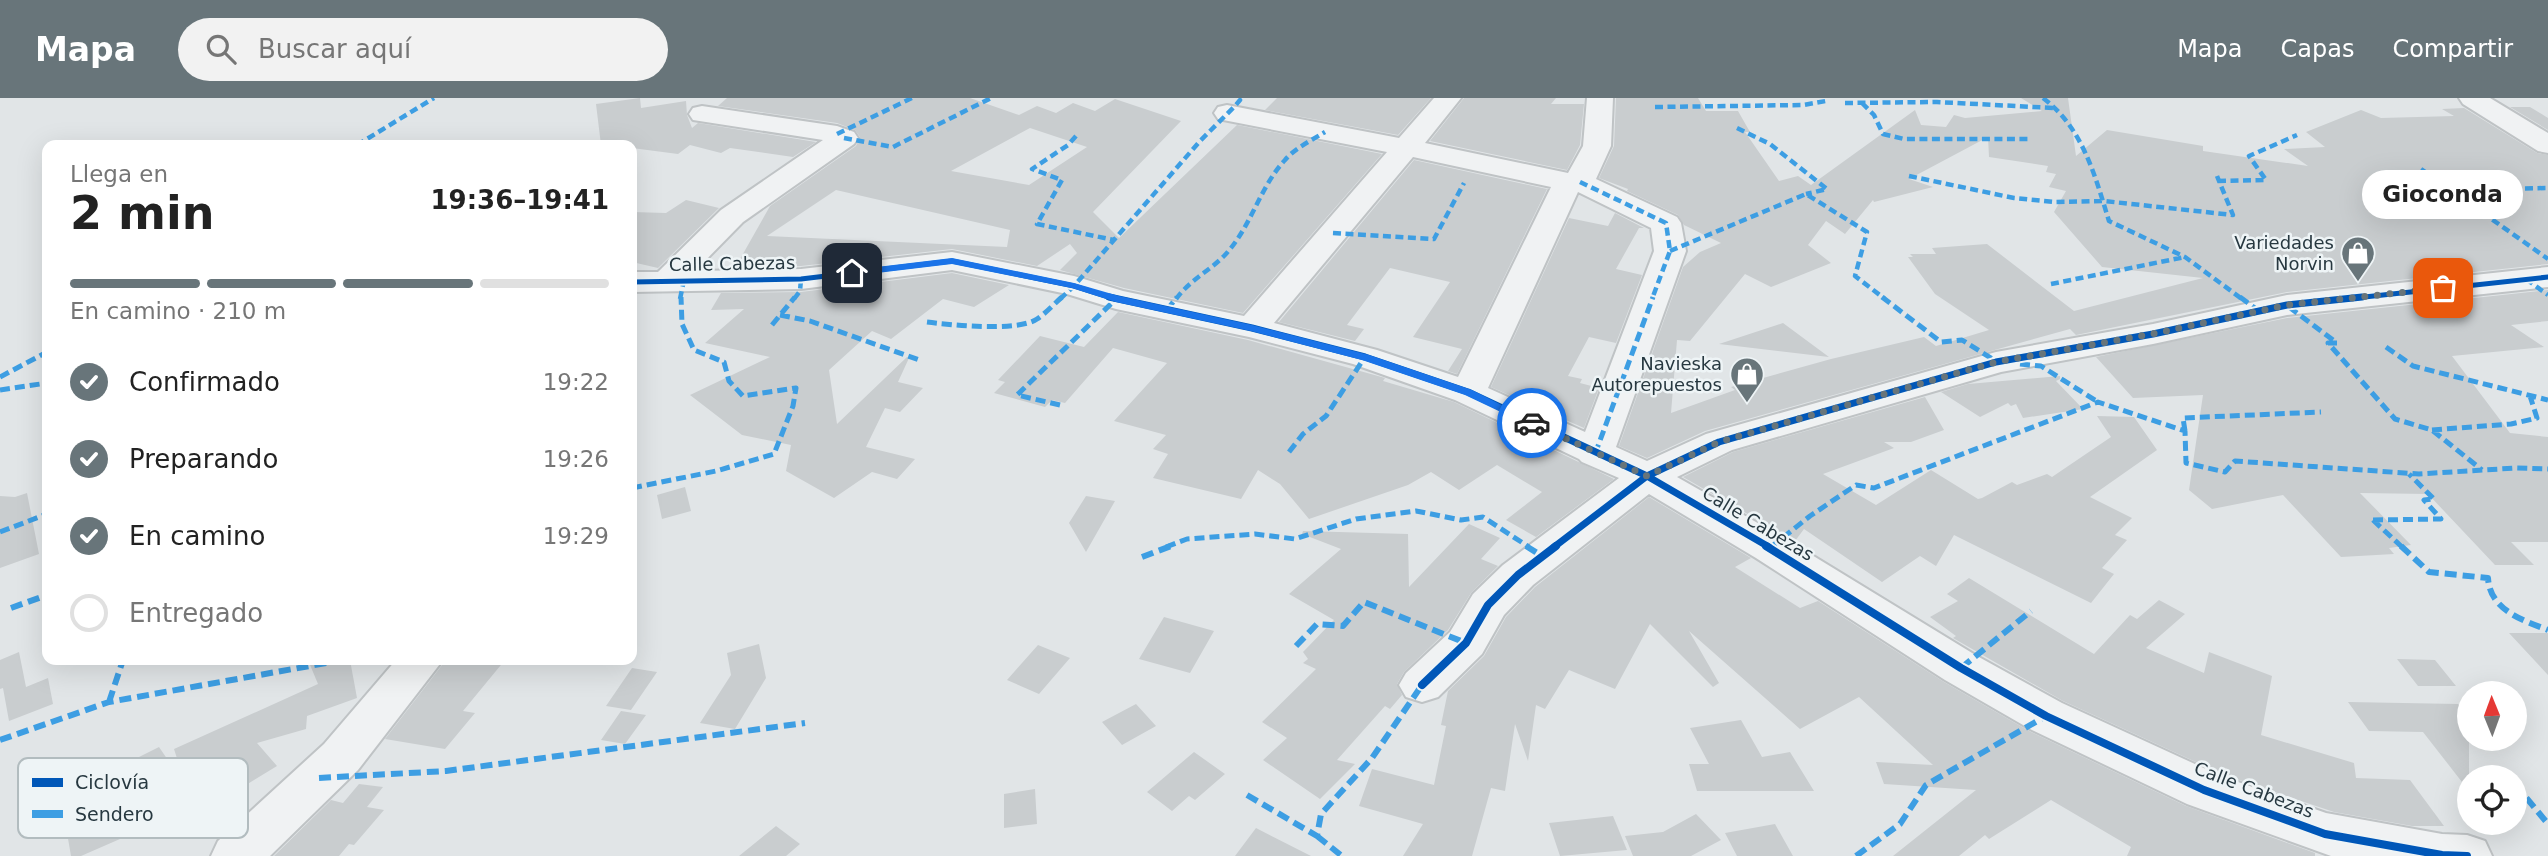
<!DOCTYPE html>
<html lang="es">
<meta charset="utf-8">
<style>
:root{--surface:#fff;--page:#f2f2f2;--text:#222;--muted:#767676;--line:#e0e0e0;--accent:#68757a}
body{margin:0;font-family:"DejaVu Sans",sans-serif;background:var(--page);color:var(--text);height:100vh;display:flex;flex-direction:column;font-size:26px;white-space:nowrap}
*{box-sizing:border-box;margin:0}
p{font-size:23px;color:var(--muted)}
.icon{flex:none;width:38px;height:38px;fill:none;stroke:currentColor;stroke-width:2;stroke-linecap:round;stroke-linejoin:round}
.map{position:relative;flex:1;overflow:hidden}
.details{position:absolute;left:42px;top:42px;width:595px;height:525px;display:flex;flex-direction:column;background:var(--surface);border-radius:14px;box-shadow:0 7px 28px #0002}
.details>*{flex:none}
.needle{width:46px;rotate:359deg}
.controls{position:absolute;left:2457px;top:583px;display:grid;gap:14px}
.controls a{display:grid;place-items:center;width:70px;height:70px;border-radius:50%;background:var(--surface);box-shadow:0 7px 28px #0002;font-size:35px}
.pin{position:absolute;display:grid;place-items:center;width:60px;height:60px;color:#fff;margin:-30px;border-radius:14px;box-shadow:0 4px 10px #0006}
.courier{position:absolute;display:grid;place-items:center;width:70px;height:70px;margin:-35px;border:5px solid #1a73e8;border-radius:50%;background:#fff;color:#222;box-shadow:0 2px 9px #0007}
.bubble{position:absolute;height:49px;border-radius:24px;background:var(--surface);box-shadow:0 7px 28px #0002;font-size:23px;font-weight:700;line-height:49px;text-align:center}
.overview em{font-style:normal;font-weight:700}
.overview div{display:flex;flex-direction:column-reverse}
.overview{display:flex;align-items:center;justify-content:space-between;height:119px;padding:0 28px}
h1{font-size:46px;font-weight:700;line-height:52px}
.bar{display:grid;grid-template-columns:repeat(4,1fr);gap:10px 7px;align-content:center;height:84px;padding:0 28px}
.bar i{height:9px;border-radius:5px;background:var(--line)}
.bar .on{background:var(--accent)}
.bar p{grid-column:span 4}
ol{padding:0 28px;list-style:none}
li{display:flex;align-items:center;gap:21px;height:77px}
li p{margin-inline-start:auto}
li .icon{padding:7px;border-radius:50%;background:var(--accent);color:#fff;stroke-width:4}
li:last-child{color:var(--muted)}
li i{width:38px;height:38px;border:4px solid var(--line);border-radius:50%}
header{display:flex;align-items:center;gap:42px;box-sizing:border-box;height:98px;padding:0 35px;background:var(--accent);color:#fff}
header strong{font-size:33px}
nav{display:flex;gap:38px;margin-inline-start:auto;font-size:24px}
.search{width:490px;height:63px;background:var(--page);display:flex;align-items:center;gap:18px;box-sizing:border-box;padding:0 24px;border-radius:38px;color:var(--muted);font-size:26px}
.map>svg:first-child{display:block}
.building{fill:#c9cdcf;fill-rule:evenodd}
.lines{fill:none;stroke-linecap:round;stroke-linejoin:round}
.minor-casing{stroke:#bfc3c5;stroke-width:4}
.minor{fill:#f0f2f3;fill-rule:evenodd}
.quiet-far2{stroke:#3d9ee3;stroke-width:4.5;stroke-dasharray:8 4.5;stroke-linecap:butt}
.quiet-far1{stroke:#3d9ee3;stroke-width:5;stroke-dasharray:10 5;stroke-linecap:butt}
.quiet{stroke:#3d9ee3;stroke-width:6;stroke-dasharray:12 6;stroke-linecap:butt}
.cycleway-far2-casing{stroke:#eef4f6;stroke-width:9}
.cycleway-far1-casing{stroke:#eef4f6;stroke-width:11}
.cycleway-casing{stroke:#eef4f6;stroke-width:12}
.cycleway-far2{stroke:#0057b8;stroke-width:5}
.cycleway-far1{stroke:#0057b8;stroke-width:7}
.cycleway{stroke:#0057b8;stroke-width:8}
.route{fill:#1a73e8}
.done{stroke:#68757a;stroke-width:7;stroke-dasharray:0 12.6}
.labels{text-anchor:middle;stroke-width:5;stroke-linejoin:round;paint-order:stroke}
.poi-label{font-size:18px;fill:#273840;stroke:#eef4f6;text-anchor:end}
.street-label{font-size:18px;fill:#273840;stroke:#eef4f6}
.key{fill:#eef4f6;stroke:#b2bcbf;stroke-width:2}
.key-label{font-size:19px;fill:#273840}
</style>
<header>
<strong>Mapa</strong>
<div class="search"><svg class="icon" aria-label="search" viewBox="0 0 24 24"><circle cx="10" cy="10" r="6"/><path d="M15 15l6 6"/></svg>Buscar aquí</div>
<nav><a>Mapa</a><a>Capas</a><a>Compartir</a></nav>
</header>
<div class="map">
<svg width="2548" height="758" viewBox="0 0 2548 758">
<rect width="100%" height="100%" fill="#e1e5e7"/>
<path class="building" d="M640,0L641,10L686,3L687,17L692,30L698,25L816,44L793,59L730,50L721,55L690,47L678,56L632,50V47H601L596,6Z
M727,0H970L1019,17L1037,8L1056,15L1073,5L1095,13L1115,1L1181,23L1093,114L1119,140L1237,27L1382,56L1243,215L1124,190L1060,172L1077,155L1070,146L1037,168L952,151L801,168L735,170L770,108L856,48L860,39L855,32L837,25L718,8ZM1030,30L1087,49L1029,87L951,73ZM836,92L1010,132L1007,149L767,138Z
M1277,0H1431L1398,37L1265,12Z
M1464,0H1556L1551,6H1584L1580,47L1567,72L1430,43Z
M1616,0H1698L1706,13H1738L1750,34H1745L1779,83L1798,78L1811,87L1915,12L1921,27L1946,29L1954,17L1965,20L2042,13L2021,0H2068L2076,58L2107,32L2203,48V53L2308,68L2284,51L2325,49L2306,34L2361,12L2381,20L2454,18L2442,11L2464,10L2537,55L2548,57V166L2287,194L2076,237L2070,231L1705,333L1647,360L1619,348L1683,169L1700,154L1721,145L1684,127L1678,117L1627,93L1628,91L1599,80L1614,48ZM1988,39L1989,59L2048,68L2046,74L2056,76L2049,89L2066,93L2054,114L2102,169L2203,180L2074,213L1987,146L1932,150L1936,156H1910L1913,159H1908L1935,196L1989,232L1936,248L1924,239L1831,261L1731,289L1735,292L1671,315L1677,242L1690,243L1745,176L1771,189L1831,165L1808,147L1826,123L1845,136L1873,102L1874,104L1933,89L1909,81Z
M2510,9H2530L2548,20V32Z
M1414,62L1547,91L1457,276L1448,273L1462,251L1413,239L1450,184L1390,170L1347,227L1364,231L1355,243L1279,224Z
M686,102L719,110L658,170L632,164V114L666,115Z
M1615,115L1644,130H1639L1616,171L1642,177L1616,245L1589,239L1568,278L1582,281L1580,285L1599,290L1584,330L1491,289L1569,120L1608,128Z
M952,175L1009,187L974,209L943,201L891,241L872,233L829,272L837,326L907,259L909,260L898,284L923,290L900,314L885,310L866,349L915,361L897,381L872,374L834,400L786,373L791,347L742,337L690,297L770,259L705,245L744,211L711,212L721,195L801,194Z
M2548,192V223L2511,227L2544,249L2452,258L2510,335L2548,339V444H2511L2534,467H2495L2428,396L2360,395L2411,447L2389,450L2394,456L2341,459L2283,397L2212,411L2189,392L2203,297L2133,300L2096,259L2287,220Z
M1118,214L1248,242L1378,278L1385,280L1383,283L1454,304L1614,381L1536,439L1506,422L1542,394L1497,367L1459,392L1431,374L1408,387L1309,421L1280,386L1258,372L1241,401L1153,380L1168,356L1153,351L1166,337L1114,323L1167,265L1113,250L1065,305L1052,302L1045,309L994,295L1005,284L998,282L1040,238L1084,249Z
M1783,225L1829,259L1719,246Z
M2060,278V281L2056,283L2083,311L2023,320L2016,306L2011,308L2008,305L1980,319L1941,294L1968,286Z
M1925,299L1944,332L1911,344H1884L1894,350L1823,376L1876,407L1931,372L1978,401L1982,400L2012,384L2017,387L2047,376L2052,379L2111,339L2097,318L2134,319L2157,352L2090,399L2132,420L2115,437L2127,442L2102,470L2114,476L2091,505L1954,437L1936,468L1920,458L1882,484L1804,431L1795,443L1683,379L1733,354Z
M685,389L691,413L662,421L657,397Z
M27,395L39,456L0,470V398L15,399Z
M1086,398L1115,403L1086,454L1069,425Z
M1649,399L1751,460L1735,469L1800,510L1818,503L1944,584L2029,633L2186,708L2315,755V758H2127L2131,749L2051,702L1989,741L1985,737L1959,758H1893L1976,692L1884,686L1876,664L1933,667L1859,599L1800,631L1689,533L1719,585L1713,589L1650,526L1615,591L1569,572L1545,611L1536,607L1528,663L1515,626L1505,693L1491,690L1472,758H1403L1423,726L1359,708L1372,671L1434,687L1446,628L1441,627L1448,593L1484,558L1506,519L1535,489Z
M1469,426L1500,440L1481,461L1498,468L1471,495L1448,532L1404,574L1397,586L1402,597L1390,611L1385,608L1337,662L1355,666L1320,701L1263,662L1287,640L1262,624L1316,571L1303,565L1308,561L1303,554L1334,522L1289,496L1341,451L1302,436L1303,433L1408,436L1409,489Z
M1969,480L2094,556L2130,517L2137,521L2159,502L2185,516L2146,550L2204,575L2209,554L2272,578L2261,637L2354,665L2356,680L2410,682L2444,728H2412L2334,714L2307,705L2222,676L2063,603L1953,540L1956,538L1930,519L1958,503L1947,496Z
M1164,519L1214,533L1190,575L1139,561Z
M2509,535H2548V577Z
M759,546L766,580L735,631L700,625L731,577L727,555Z
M1038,547L1070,560L1039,596L1007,582Z
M19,554L26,589L48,580L53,606L9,623L3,590L0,591V562Z
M2397,561L2435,562L2456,588H2418Z
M308,562H350L357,600L307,618L306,631L257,645L277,668L246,687L226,663L184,682L174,651L318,586Z
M446,562H505L463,613L475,615L445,651L385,641Z
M632,570L657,574L631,612L606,608Z
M2348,604L2458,606L2469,620V693L2423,634L2369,633Z
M1136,606L1156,628L1122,647L1102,624Z
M621,613L646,617L625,646L601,642Z
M1741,622L1762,659L1790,654L1814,693H1697L1689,666H1709L1690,630Z
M159,649L172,668L148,682L135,661Z
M1194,654L1225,676L1195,702L1189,698L1172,713L1147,694Z
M359,686L383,689L367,709L384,712L354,747L349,746L339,758H274L331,702L343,705Z
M1035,691L1037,726L1004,730V696Z
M113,709L120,741L81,758H71L66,729Z
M1696,716L1721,742L1691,758H1633L1625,738L1663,734Z
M1613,718L1627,752L1560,758L1549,725Z
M1775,726L1793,758H1737L1725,735Z
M776,728L800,746L786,758H739Z
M1256,730L1311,758H1235Z"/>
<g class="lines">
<g class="minor-casing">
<path id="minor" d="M1434,0H1461L1425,45L1568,75L1583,48L1587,0H1613L1611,48L1596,81L1677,119L1681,125L1686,153L1616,349L1647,363L1706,336L1996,254L2153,226L2287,197L2548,169V189L2287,217L2153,246L2001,274L1732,352L1677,379L1784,440L1977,558L2062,605L2221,678L2326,715L2442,736L2467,737L2485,743L2492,758H2331L2187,706L2030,631L1945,582L1756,460L1649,396L1533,487L1504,517L1482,556L1438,599L1422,604L1406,599L1399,587L1406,575L1450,534L1473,496L1503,467L1619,380L1582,364L1579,361L1455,302L1353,266L1249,239L1116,211L1067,196L952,172L801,191L632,194V174H658L721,112L823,42L693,22L689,16L693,10L702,8L837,28L854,34L858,40L854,46L743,124L695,173L801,171L952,154L1074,178L1123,193L1244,218L1387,54L1218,21L1214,15L1218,9L1227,7L1399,40ZM1413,59L1551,89L1458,279L1377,252L1274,225ZM1578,94L1651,130L1654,153L1585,334L1488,290Z
M2459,0H2490L2548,35V55L2538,53L2463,6Z
M396,562H443L358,672L270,758H211L218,743L324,646Z"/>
</g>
<use href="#minor" class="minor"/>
<path class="quiet-far2" d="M2043,0C2083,30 2095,78 2109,123L2185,159L2242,201
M1845,5L1937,4L2054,10
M1862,5L1874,17L1883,36L1904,41H2030
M1655,9L1803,7L1826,3L1824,0
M1737,30L1770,46L1827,91L1806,96
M837,36L912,0
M1076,38L1068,47L1032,71L1062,82L1037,126L1114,142
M844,40L893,49L991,0
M357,47L434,0
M2421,71L2548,161
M1909,78L2014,100L2055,104L2104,103L2233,117L2217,78
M2218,83L2266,82L2249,58L2297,37
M1580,84L1666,125L1670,153L1652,201
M2450,92L2548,90
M1333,135L1434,141L1464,85
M1670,153L1806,96L1867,134L1855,178L1885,201
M2526,181L2548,197
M2051,186L2185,159
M680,201L684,182
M794,201L800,193L801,181
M1060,201L1074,188L1200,43L1235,8L1240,2L1236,0
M1176,201C1189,183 1209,173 1224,158C1251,130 1259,90 1285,62C1295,50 1312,42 1325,34"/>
<path class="quiet-far1" d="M1882,199L1941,244L1962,242L1999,265
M2240,199L2259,213
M2289,209L2337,245H2328L2395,321L2432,332L2482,372
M1167,212L1177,199
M780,217L810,223L922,263
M927,224C950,227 1018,234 1037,221C1046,215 1054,206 1062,199
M772,227L795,199
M2386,249L2413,268L2548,302
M2020,266L2041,268L2098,304
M0,279L47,254
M0,292L47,285
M1060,307L1017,297L1116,201
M2432,332L2511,326L2537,320L2530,298
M2185,333L2183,320L2321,314
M1289,354L1303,336L1326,318L1365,259
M1595,356L1653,199
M632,390L716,373L774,356L793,308L796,290L743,298L729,283L724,264L694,252L682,226L681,199
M2373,422L2402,449
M2373,422L2441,421L2424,402L2434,401L2409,376
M0,434L47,416
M1166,449L1187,441L1255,436L1295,441L1356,421L1416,413L1461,422L1483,419L1529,449
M1771,449L1810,418L1856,387L1874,390L2098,304L2185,333L2186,365L2225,374L2235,363L2419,376L2516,370L2548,371"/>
<path class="quiet" d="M1526,448L1542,458
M2401,448L2429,474L2488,480C2490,512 2522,522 2548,532
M1770,450L1773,448
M1142,459L1171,448
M11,510L47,497
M1296,548L1317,526L1343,528L1364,504L1466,545
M1961,570L2031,513
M109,604L123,562
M0,642L109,604L343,562
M319,680L446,673L805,625
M2515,686L2548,726
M1247,697L1317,738L1321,716L1372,660L1422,587
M1317,738L1342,758
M1856,758L1900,726L1926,687L2046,618"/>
<g class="cycleway-far2-casing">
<path id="cycleway-far2" d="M632,184L801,181L952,163L1074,188L1115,201
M2346,201L2548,179"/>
</g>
<g class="cycleway-far1-casing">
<path id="cycleway-far1" d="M1109,199L1252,230L1365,259L1468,294L1647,378L1769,449
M1554,449L1647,378L1719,344L1996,264L2153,236L2287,207L2362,199"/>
</g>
<g class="cycleway-casing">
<path id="cycleway" d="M1766,448L1961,570L2046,618L2204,692L2325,736L2442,757L2467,758
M1422,587L1466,545L1488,507L1518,477L1556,448"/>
</g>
<use href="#cycleway-far2" class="cycleway-far2"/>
<use href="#cycleway-far1" class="cycleway-far1"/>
<use href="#cycleway" class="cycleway"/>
</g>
<path class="route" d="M952,160L1074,185L1119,198L1252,227L1369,257L1472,292L1537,325L1528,327L1465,297L1362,262L1251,233L1116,204L1072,190L952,166L852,178L847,175L852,172Z"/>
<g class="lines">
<path class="done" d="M1532,325L1647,378L1719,344L1996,264L2152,236L2287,207L2443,190"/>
</g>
<defs>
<g id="shop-pin" transform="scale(1.75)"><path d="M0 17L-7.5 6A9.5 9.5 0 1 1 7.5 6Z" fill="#68757a" stroke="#eef4f6"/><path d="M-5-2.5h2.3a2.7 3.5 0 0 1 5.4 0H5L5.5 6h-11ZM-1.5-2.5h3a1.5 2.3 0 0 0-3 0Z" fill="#fff"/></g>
</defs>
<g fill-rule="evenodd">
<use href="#shop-pin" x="2358" y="155"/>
<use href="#shop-pin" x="1747" y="276"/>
</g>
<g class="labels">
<g class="poi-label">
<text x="2334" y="151">Variedades<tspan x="2334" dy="21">Norvin</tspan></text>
<text x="1722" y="272">Navieska<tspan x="1722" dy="21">Autorepuestos</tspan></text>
</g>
<g class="street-label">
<text transform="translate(732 166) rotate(-1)" y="6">Calle Cabezas</text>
<text transform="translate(1758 426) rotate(31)" y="6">Calle Cabezas</text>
<text transform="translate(2254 692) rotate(21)" y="6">Calle Cabezas</text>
</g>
</g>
<rect x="18" y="660" width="230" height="80" rx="10" class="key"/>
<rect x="32" y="680" width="31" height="9" fill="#0057b8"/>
<rect x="32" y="712" width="31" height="8" fill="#3d9ee3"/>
<g class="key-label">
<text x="75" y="691">Ciclovía</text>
<text x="75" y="723">Sendero</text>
</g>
</svg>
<div class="controls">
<a><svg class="needle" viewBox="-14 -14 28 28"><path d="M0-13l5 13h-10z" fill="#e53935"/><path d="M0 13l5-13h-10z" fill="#767676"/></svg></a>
<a><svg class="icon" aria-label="locate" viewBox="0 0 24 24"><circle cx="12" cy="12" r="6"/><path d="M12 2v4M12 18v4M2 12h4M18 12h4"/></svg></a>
</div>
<div class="pin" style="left:2443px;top:190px;background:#ea580c"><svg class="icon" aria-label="bag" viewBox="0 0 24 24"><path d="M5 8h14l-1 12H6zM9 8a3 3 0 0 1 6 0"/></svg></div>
<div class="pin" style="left:852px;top:175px;background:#1f2937"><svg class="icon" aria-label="home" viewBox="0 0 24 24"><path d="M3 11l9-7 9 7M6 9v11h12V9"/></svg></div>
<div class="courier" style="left:1532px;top:325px"><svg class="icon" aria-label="car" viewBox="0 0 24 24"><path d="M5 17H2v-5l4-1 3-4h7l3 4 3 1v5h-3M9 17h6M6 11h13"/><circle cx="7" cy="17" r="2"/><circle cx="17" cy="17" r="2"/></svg></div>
<div class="bubble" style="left:2362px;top:72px;width:161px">Gioconda</div>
<section class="details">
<div class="overview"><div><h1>2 min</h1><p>Llega en</p></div><em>19:36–19:41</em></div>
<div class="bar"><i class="on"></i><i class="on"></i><i class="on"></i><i></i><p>En camino · 210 m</p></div>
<ol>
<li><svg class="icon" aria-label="check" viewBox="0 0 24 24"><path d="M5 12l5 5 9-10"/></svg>Confirmado<p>19:22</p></li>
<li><svg class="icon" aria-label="check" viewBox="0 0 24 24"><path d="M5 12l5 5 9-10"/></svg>Preparando<p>19:26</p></li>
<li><svg class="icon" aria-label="check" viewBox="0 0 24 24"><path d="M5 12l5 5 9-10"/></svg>En camino<p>19:29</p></li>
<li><i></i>Entregado</li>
</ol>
</section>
</div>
